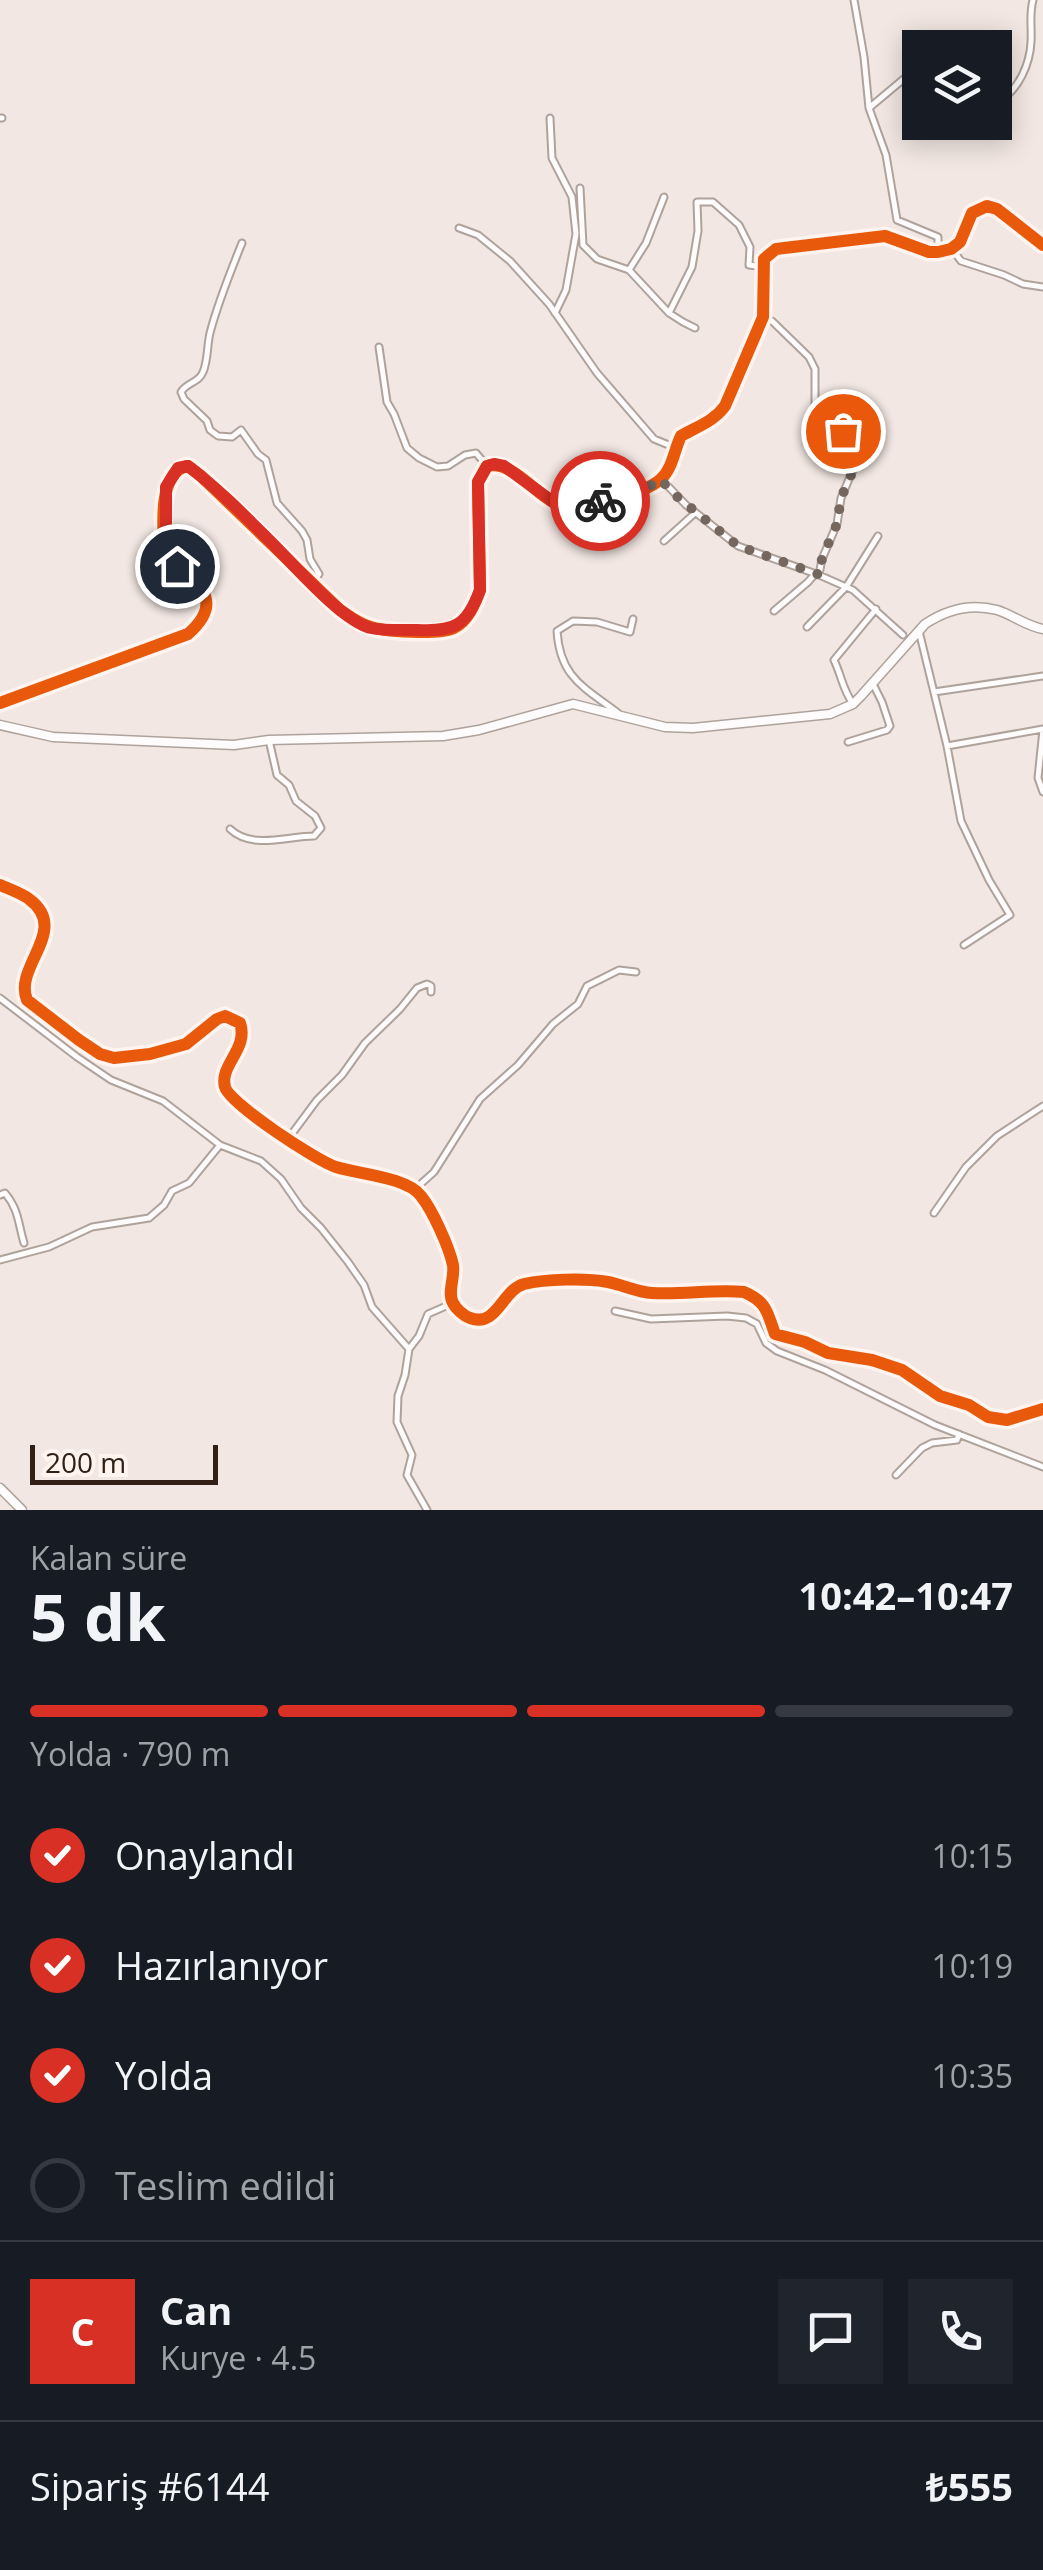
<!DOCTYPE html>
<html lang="tr">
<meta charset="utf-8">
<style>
:root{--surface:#171b24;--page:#20242c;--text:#f1f3f6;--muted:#9ea1a6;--line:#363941;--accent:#d93025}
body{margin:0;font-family:"Open Sans",sans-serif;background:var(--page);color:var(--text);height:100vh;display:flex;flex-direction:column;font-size:38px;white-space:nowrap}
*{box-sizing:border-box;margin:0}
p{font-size:32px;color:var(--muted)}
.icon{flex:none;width:55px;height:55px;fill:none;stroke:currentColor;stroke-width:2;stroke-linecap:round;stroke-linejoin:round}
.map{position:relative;height:1510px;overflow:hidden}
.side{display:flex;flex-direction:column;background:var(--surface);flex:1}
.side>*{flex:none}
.tools{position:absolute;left:902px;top:30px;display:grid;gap:20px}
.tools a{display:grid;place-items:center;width:110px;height:110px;border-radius:0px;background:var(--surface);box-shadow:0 5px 25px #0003;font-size:50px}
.scale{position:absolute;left:30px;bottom:25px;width:188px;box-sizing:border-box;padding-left:10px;border:5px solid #322017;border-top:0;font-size:28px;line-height:35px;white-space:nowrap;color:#322017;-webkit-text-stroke:8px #fff4ef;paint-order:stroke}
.pin{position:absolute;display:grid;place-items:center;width:85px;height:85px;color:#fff;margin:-42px;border:5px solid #fff;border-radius:50%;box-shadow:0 2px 10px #0007}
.courier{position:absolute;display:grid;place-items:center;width:100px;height:100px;margin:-50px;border:8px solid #d93025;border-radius:50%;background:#fff;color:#222;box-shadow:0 2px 12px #0007}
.headline em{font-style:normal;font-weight:700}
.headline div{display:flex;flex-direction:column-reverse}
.headline{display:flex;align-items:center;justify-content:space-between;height:170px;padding:0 30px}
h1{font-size:65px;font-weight:700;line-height:75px}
.bar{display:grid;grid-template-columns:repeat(4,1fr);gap:15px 10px;align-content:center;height:120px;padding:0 30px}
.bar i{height:12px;border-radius:8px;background:var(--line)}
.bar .active{background:var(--accent)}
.bar p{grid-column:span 4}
.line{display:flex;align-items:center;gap:25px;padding:0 30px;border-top:2px solid var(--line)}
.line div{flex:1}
.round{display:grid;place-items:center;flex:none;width:105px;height:105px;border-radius:0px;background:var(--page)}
ol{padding:0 30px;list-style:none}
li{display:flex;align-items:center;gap:30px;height:110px}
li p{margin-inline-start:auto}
li .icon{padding:10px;border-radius:50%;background:var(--accent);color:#fff;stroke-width:4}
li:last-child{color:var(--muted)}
li i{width:55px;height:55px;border:5px solid var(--line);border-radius:50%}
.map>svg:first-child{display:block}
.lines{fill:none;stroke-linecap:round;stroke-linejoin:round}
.street-casing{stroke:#afa29b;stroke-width:9}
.secondary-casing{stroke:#afa29b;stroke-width:11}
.street{stroke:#fdfbfb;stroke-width:5}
.secondary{stroke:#fdfbfb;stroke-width:8}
.cycleway-casing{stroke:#fff4ef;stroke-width:19}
.cycleway{stroke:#e8590c;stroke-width:12}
.done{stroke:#75665e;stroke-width:10;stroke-dasharray:0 18}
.route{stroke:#d93025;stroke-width:12}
</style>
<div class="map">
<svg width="1043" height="1510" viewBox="0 0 1043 1510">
<rect width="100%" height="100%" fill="#f2e7e2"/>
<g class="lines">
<g class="street-casing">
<path id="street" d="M854,0L864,57L869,108L886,155L897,220L938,237V252
M1000,100C1019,90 1030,63 1031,42C1032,27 1029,15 1033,0
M869,108L918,67
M0,118H2
M550,118L552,158L572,197L576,234L566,290L555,313
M580,188L583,245L597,259L629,270
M664,197L646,243L629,270L669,313L692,267L698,231L697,202H713L739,225L750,247L749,265L764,267
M459,228L478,235L510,261L549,304L597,373L654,439L676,448
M242,243C230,273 218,302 210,333C207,345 208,361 203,372C199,383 187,382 181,392L184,399L207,421L210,430L218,436L232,437L241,430L258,454L266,460L277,503L302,531L307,540L310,559L319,574L312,583
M952,249L961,261L1004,275L1023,284L1043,287
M669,313L683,322L695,328
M763,317L772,321L809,357L815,369V406L822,416L843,431L849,438L855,457V465L841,498L837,524L822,559L819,575
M379,347L387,402L394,414L407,448L419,458L437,467L448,466L465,455L476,453L487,466
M662,480L686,505L738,546L819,575L853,590L903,635
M664,541L695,513
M774,611L808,582L815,574
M807,627L846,587L878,536
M919,631L947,746L961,821L989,880L1010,915L964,945
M934,692L1043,676
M0,703L188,634C229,598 193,581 165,555C163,531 157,471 188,466L201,476L340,610C349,616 358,623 368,626C383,632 439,635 454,628C468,621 475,604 480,590L478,482L487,466C512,460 534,493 555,503C574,512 646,494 661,479C673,468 674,450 681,436C698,426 713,422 725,406L763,317L764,259L776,249L885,236L929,252H938L951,249L960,242L972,213L987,206L997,209L1043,245
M853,704C842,688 842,677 834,660L876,609
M618,713C584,687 560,678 557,631L573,621L597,622L630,632L633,619
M1043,730L1038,778L1043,792
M848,742L887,730L890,726L882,702L873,684
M947,746L1043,729
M230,829C252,850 287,836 314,836L321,828L315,816L296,801L289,785L277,775L269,740
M0,885C9,889 21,893 29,899C71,930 13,966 27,1000L79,1040L100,1054L114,1058L150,1054L186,1044L217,1019L225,1016L240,1023C249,1049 219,1065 225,1087C230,1104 317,1161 336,1167C358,1174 407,1177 421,1196C433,1211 449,1247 453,1265C455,1278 447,1292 453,1303C456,1309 464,1316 470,1318C497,1328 502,1290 524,1284C546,1279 586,1278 608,1282C623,1285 637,1292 652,1293C683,1295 714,1289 744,1292C767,1302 767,1312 775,1334L805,1342L828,1353L872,1360L902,1370L940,1396L969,1405L988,1417L1007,1420L1043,1409
M0,998L77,1057L111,1080L163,1101L220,1145L261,1161L281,1179L301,1208L321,1228L348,1262L364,1285L372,1307L409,1349
M288,1139L317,1100L342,1075L365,1043L400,1009L417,988L427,984L431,986V992
M415,1189L434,1172L480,1099L518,1065L553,1024L578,1004L587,986L619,970L636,972
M0,1195L5,1193C19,1210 18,1223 24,1243
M934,1213L966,1167L997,1136L1043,1106
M0,1260L49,1247L92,1227L149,1218L164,1205L172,1191L189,1183L220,1145
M615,1311L651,1319L727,1316L746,1318L757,1324L766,1343L777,1351L825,1370L935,1425L1043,1467
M896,1475L922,1448L932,1443L957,1440L959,1434
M427,1510L407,1475L412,1455L397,1422L398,1396L405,1375L409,1349L419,1336L428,1314L453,1303"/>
</g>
<g class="secondary-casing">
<path id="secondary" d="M0,725L53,737L234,745L269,740L443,736L479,730L573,704L665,727L693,728L830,714L853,704L861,696L925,624C946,610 971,603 997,610C1013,615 1026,626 1043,629
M0,1488L22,1510"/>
</g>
<use href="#street" class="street"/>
<use href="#secondary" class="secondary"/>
<g class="cycleway-casing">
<path id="cycleway" d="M0,703L188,634C229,598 193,581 165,555C163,531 157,471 188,466L201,476L340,610C349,616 358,623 368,626C383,632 439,635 454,628C468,621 475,604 480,590L478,482L487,466C512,460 534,493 555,503C574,512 646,494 661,479C673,468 674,450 681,436C698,426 713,422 725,406L763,317L764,259L776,249L885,236L929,252H938L951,249L960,242L972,213L987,206L997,209L1043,245
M0,885C9,889 21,893 29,899C71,930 13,966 27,1000L79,1040L100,1054L114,1058L150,1054L186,1044L217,1019L225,1016L240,1023C249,1049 219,1065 225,1087C230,1104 317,1161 336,1167C358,1174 407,1177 421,1196C433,1211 449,1247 453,1265C455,1278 447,1292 453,1303C456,1309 464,1316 470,1318C497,1328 502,1290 524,1284C546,1279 586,1278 608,1282C623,1285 637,1292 652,1293C683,1295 714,1289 744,1292C767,1302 767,1312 775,1334L805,1342L828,1353L872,1360L902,1370L940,1396L969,1405L988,1417L1007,1420L1043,1409"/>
</g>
<use href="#cycleway" class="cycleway"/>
</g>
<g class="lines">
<path class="done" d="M600,501L649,487L661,479L670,491L738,546L820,575L822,558L837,524L841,498L855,466L849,438L843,431"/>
<path class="route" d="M177,566L166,555V487L178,468L188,466C216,487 242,513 267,538C291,561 340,620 371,628C385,631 403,630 417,630C454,632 467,626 480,590L478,482L487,466L494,464L504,466L556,504L580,506L600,501"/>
</g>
</svg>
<div class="tools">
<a><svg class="icon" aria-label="layers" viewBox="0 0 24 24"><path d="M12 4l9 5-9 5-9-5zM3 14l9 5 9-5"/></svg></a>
</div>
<div class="scale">200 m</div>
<div class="pin" style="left:843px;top:431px;background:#ea580c"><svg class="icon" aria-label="bag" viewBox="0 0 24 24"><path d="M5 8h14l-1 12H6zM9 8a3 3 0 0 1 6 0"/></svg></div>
<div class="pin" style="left:177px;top:566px;background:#1f2937"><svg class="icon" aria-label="home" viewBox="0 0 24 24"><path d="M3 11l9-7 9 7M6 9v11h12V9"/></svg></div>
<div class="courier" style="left:600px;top:501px"><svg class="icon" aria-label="bike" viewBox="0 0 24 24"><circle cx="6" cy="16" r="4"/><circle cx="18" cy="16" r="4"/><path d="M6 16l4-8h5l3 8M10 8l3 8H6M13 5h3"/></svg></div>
</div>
<section class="side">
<div class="headline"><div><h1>5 dk</h1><p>Kalan süre</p></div><em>10:42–10:47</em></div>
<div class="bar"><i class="active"></i><i class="active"></i><i class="active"></i><i></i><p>Yolda · 790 m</p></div>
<ol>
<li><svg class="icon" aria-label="check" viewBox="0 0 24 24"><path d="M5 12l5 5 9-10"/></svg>Onaylandı<p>10:15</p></li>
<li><svg class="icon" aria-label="check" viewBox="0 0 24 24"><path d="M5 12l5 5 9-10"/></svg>Hazırlanıyor<p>10:19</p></li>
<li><svg class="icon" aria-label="check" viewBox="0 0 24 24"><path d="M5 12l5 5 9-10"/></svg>Yolda<p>10:35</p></li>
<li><i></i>Teslim edildi</li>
</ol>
<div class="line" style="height:180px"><b class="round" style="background:var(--accent);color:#fff">C</b><div><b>Can</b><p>Kurye · 4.5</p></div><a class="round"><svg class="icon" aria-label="chat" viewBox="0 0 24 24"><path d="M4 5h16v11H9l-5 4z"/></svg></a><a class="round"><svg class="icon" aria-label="phone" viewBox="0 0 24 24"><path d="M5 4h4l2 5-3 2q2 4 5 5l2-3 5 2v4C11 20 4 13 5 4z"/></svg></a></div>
<div class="line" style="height:130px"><div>Sipariş #6144</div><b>₺555</b></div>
</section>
